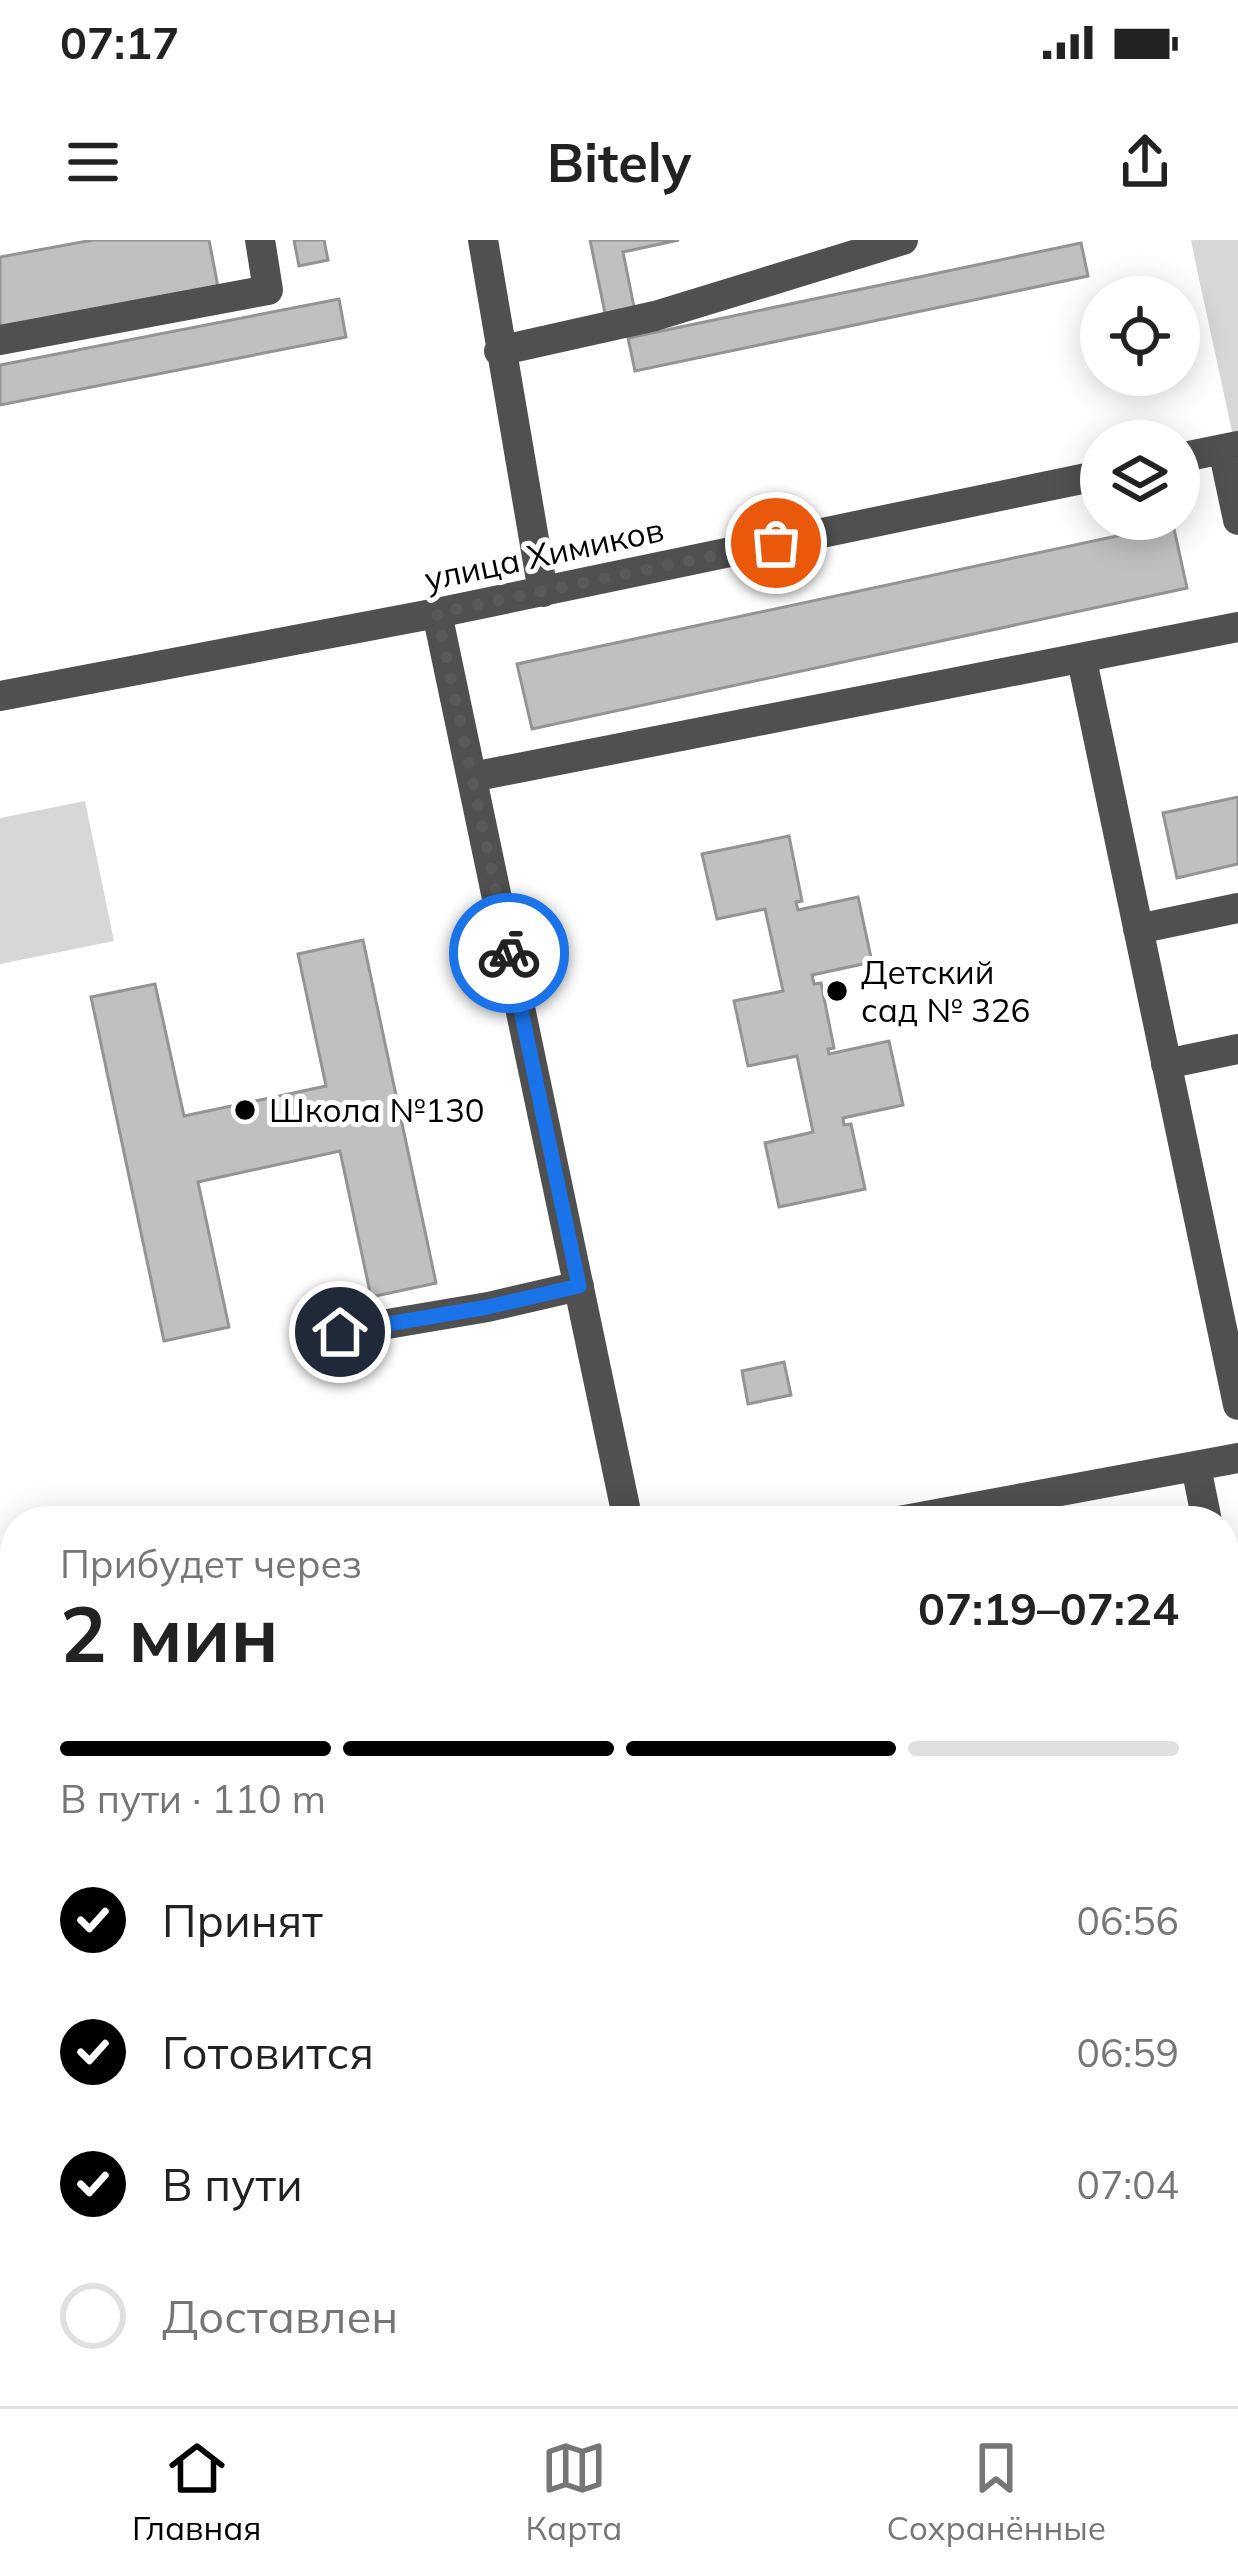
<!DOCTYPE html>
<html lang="ru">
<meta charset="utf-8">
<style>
:root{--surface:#fff;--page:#f6f6f6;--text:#222;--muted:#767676;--line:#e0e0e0;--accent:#000}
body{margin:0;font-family:Mulish,sans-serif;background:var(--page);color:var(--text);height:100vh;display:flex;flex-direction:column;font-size:45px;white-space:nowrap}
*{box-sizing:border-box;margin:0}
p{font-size:39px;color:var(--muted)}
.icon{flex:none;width:66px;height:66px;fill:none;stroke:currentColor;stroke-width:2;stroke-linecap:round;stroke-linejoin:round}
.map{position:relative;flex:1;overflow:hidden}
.details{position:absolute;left:0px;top:1266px;width:1239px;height:900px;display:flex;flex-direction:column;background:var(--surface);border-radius:48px 48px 0 0;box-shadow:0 6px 30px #0003}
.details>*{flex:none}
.controls{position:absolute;left:1080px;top:36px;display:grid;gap:24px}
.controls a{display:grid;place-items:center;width:120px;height:120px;border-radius:50%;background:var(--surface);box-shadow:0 6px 30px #0003;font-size:60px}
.pin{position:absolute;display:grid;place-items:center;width:102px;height:102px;color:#fff;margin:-51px;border:6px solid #fff;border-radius:50%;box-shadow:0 3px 12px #0007}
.courier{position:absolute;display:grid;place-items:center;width:120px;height:120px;margin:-60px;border:9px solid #1a73e8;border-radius:50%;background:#fff;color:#222;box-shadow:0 3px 15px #0007}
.headline em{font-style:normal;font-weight:700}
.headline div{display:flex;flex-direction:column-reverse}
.headline{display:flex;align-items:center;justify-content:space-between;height:204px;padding:0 60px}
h1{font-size:78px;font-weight:700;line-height:90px}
.bar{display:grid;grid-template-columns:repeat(4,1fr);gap:18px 12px;align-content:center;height:144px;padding:0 60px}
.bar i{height:15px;border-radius:9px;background:var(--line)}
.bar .active{background:var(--accent)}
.bar p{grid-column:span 4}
ol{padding:0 60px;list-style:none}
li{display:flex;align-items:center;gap:36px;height:132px}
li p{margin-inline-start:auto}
li .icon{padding:12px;border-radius:50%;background:var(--accent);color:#fff;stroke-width:4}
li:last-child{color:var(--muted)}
li i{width:66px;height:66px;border:6px solid var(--line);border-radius:50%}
.status{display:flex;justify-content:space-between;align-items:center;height:84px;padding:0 60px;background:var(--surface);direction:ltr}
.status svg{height:33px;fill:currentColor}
header{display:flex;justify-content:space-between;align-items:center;height:156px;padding:0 60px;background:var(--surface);font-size:54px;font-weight:700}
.tabs{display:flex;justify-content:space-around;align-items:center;height:168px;border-top:3px solid var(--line);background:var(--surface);font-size:33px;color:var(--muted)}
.tabs a{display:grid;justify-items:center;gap:6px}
.tabs .active{color:var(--accent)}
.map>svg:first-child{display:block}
.green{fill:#d7d7d7}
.building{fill:#c0c0c0;stroke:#949494;stroke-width:3}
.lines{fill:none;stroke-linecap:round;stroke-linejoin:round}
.minor{stroke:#505050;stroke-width:30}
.done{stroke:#595959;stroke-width:12;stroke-dasharray:0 21.6}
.route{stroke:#1a73e8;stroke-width:15}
.poi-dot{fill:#000;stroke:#fff;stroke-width:4.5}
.labels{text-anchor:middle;stroke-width:10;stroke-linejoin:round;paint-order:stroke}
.street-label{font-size:33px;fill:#000;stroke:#fff}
.poi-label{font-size:33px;fill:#000;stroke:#fff;text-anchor:start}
</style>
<div class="status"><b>07:17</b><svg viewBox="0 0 49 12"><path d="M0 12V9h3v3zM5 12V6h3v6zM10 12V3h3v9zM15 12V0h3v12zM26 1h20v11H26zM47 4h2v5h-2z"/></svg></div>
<header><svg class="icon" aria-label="menu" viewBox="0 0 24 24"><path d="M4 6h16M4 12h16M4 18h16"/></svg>Bitely<svg class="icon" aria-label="share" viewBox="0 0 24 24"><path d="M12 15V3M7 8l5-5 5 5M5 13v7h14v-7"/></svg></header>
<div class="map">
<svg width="1238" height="2166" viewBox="0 0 1238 2166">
<rect width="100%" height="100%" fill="#fff"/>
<path class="green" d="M1191,0H1238V219L1196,25Z
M85,561L114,701L0,724V578Z"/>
<path class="building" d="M93,0H209L218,47L0,87V17Z
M294,0H324L328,20L299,26Z
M590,0H679L623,12L635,72L606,78Z
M1081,3L1088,36L635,131L628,98Z
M339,59L346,97L0,165V125Z
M1173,284L1187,348L532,489L517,424Z
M1238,557V624L1177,638L1163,573Z
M789,596L802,661L796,662L798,670L858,657L872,722L812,735L814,744L821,743L834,808L828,809L829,814L889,801L903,865L843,878L844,885L851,884L865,949L779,967L765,903L813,892L797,816L748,826L734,761L783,751L765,669L717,679L702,614Z
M363,700L436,1043L371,1057L340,911L198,942L229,1087L164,1101L91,757L155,744L184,876L326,846L298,714Z
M784,1122L791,1155L748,1164L742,1131Z
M15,1771V1839L0,1842V1774Z"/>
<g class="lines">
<path class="minor" d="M483,0L543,352
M0,100L268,50L260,0
M499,111L655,76L903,0
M1223,209L1238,280
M1179,218L1238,206
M437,373L628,1281
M1082,420L1238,1165
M0,456L437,373L1101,235
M472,537L1238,387
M1138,689L1238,668
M1166,824L1238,809
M340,1092L488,1067L579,1046
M1196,1227L1207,1281
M899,1281L1238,1218
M1224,1359L1238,1424
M1224,1654L1238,1652
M0,1715L15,1712
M1224,1726L1238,1723
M0,1922L15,1918
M978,2151L988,2166
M1145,2166L1238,2151"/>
</g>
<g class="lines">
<path class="done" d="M509,713L437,373L776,303"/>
<path class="route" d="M340,1092L488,1067L579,1046L509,713"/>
</g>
<g class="poi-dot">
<circle cx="837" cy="751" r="12"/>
<circle cx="245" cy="870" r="12"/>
</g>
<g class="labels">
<g class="street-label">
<text transform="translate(544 314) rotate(-12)" y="12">улица Химиков</text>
</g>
<g class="poi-label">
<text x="861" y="744">Детский<tspan x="861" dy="38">сад № 326</tspan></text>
<text x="269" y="882">Школа №130</text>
</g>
</g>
</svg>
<div class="controls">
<a><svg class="icon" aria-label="locate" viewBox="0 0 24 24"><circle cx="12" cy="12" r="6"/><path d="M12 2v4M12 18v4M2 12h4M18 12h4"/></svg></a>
<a><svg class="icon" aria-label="layers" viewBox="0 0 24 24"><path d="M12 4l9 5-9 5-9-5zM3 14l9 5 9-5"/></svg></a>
</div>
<div class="pin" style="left:776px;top:303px;background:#ea580c"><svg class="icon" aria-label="bag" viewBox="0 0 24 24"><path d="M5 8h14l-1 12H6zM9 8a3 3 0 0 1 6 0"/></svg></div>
<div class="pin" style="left:340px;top:1092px;background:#1f2937"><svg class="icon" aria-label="home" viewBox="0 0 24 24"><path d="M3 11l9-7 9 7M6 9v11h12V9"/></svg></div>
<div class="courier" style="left:509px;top:713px"><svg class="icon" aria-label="bike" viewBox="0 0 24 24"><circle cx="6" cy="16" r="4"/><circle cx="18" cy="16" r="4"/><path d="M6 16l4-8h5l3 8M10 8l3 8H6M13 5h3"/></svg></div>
<section class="details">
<div class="headline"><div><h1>2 мин</h1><p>Прибудет через</p></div><em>07:19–07:24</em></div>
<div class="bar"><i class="active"></i><i class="active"></i><i class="active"></i><i></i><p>В пути · 110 m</p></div>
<ol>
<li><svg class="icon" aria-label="check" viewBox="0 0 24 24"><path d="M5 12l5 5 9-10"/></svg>Принят<p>06:56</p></li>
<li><svg class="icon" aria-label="check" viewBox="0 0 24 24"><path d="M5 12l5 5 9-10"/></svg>Готовится<p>06:59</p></li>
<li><svg class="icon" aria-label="check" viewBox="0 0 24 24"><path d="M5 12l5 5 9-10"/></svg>В пути<p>07:04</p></li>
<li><i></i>Доставлен</li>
</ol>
</section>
</div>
<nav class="tabs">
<a class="active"><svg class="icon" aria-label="home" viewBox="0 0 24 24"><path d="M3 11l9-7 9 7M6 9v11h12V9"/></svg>Главная</a>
<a><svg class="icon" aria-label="map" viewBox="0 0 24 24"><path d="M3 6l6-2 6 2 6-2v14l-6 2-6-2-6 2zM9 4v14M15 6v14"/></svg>Карта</a>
<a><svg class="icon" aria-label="saved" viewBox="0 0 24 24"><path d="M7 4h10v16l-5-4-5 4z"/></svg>Сохранённые</a>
</nav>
